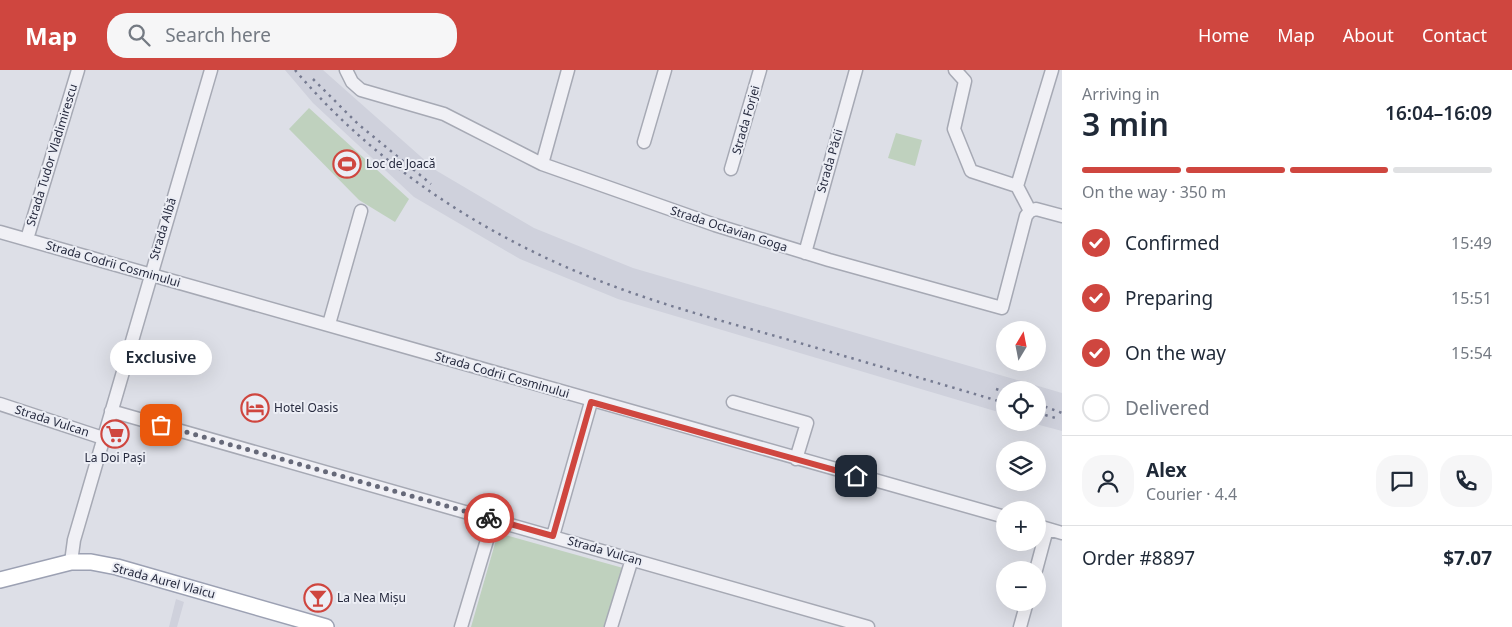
<!DOCTYPE html>
<meta charset="utf-8">
<style>
:root{--surface:#fff;--page:#f6f6f7;--text:#1f2937;--muted:#747a83;--line:#e0e1e3;--accent:#cf463f}
body{margin:0;font-family:"Noto Sans",sans-serif;background:var(--page);color:var(--text);height:100vh;display:flex;flex-direction:column;font-size:19px;white-space:nowrap}
*{box-sizing:border-box;margin:0}
p{font-size:16px;color:var(--muted)}
.icon{flex:none;width:28px;height:28px;fill:none;stroke:currentColor;stroke-width:2;stroke-linecap:round;stroke-linejoin:round}
.map{position:relative;flex:1;overflow:hidden}
.sheet{display:flex;flex-direction:column;background:var(--surface);width:450px}
.sheet>*{flex:none}
.needle{width:32px;rotate:10deg}
.controls{position:absolute;left:996px;top:251px;display:grid;gap:10px}
.controls a{display:grid;place-items:center;width:50px;height:50px;border-radius:50%;background:var(--surface);box-shadow:0 5px 20px #0002;font-size:25px}
.pin{position:absolute;display:grid;place-items:center;width:42px;height:42px;color:#fff;margin:-21px;border-radius:10px;box-shadow:0 2px 8px #0006}
.courier{position:absolute;display:grid;place-items:center;width:50px;height:50px;margin:-25px;border:4px solid #cf463f;border-radius:50%;background:#fff;color:#222;box-shadow:0 1px 6px #0007}
.bubble{position:absolute;height:35px;border-radius:18px;background:var(--surface);box-shadow:0 5px 20px #0002;font-size:16px;font-weight:600;line-height:35px;text-align:center}
.overview em{font-style:normal;font-weight:600}
.overview div{display:flex;flex-direction:column-reverse}
.overview{display:flex;align-items:center;justify-content:space-between;height:85px;padding:0 20px}
h1{font-size:32px;font-weight:600;line-height:38px}
.bar{display:grid;grid-template-columns:repeat(4,1fr);gap:8px 5px;align-content:center;height:60px;padding:0 20px}
.bar i{height:6px;border-radius:4px;background:var(--line)}
.bar .on{background:var(--accent)}
.bar p{grid-column:span 4}
.line{display:flex;align-items:center;gap:12px;padding:0 20px;border-top:1px solid var(--line)}
.line div{flex:1}
.round{display:grid;place-items:center;flex:none;width:52px;height:52px;border-radius:20px;background:var(--page)}
ol{padding:0 20px;list-style:none}
li{display:flex;align-items:center;gap:15px;height:55px}
li p{margin-inline-start:auto}
li .icon{padding:5px;border-radius:50%;background:var(--accent);color:#fff;stroke-width:4}
li:last-child{color:var(--muted)}
li i{width:28px;height:28px;border:2px solid var(--line);border-radius:50%}
header{display:flex;align-items:center;gap:30px;box-sizing:border-box;height:70px;padding:0 25px;background:var(--accent);color:#fff}
header strong{font-size:24px}
nav{display:flex;gap:28px;margin-inline-start:auto;font-size:18px}
.search{width:350px;height:45px;background:var(--page);display:flex;align-items:center;gap:12px;box-sizing:border-box;padding:0 18px;border-radius:20px;color:var(--muted);font-size:19px}
main{display:flex;flex:1;min-height:0}
.map>svg:first-child{display:block}
.built{fill:#cfd1dc}
.green{fill:#bfd1be}
.lines{fill:none;stroke-linecap:round;stroke-linejoin:round}
.minor-casing{stroke:#a6a9b4;stroke-width:15}
.major-casing{stroke:#9ca1b3;stroke-width:18}
.minor{stroke:#f0f0f5;stroke-width:12}
.major{stroke:#fff;stroke-width:15}
.rail{stroke:#767b91;stroke-width:2.5;stroke-dasharray:2.5 5;stroke-linecap:butt}
.done{stroke:#666979;stroke-width:5;stroke-dasharray:0 9}
.route{stroke:#cf463f;stroke-width:6}
.labels{text-anchor:middle;stroke-width:4;stroke-linejoin:round;paint-order:stroke}
.street-label{font-size:12px;fill:#262a3e;stroke:#eceef5}
.poi-label{font-size:12px;fill:#262a3e;stroke:#eceef5;text-anchor:start}
</style>
<header>
<strong>Map</strong>
<div class="search"><svg class="icon" aria-label="search" viewBox="0 0 24 24"><circle cx="10" cy="10" r="6"/><path d="M15 15l6 6"/></svg>Search here</div>
<nav><a>Home</a><a>Map</a><a>About</a><a>Contact</a></nav>
</header>
<main>
<div class="map">
<svg width="1062" height="557" viewBox="0 0 1062 557">
<rect width="100%" height="100%" fill="#dddfe7"/>
<path class="built" d="M285,0H323L437,101L534,158L633,198L1062,323V361L1032,353L1038,352V320H1005V344L618,229L520,189L414,127L313,33Z
M176,529L184,532L177,557H169Z"/>
<path class="green" d="M309,38L409,129L395,152L359,130L289,59Z
M896,63L922,70L915,96L888,88Z
M498,463L623,498L606,557H471Z"/>
<g class="lines">
<g class="minor-casing">
<path id="minor" d="M346,0L352,12L361,20L444,44L542,94L715,155L829,190L1002,238L1026,146L1030,141L1036,139L1062,146
M955,0L965,11L954,59L971,101L1017,116
M644,72L665,0
M542,94L568,0
M731,99L760,0
M1030,141L1017,116L1052,0
M0,162L1005,447
M27,169L78,0
M805,183L856,0
M329,254L361,141
M733,332L807,353L796,389
M0,334L103,368
M111,341L868,557
M1038,456L1062,463
M553,466L591,332
M71,492L74,470L211,0
M1036,500L1047,459
M461,557L493,450
M611,557L632,489
M1020,557L1027,532"/>
</g>
<g class="major-casing">
<path id="major" d="M0,510L71,492H91L117,497L326,557"/>
</g>
<use href="#minor" class="minor"/>
<use href="#major" class="major"/>
<path class="rail" d="M295,0C379,99 492,171 613,216C672,238 733,254 793,271C864,292 935,312 1005,333
M313,9L358,54L431,114
M996,319L1005,322
M1038,334L1062,343
M1038,343L1059,349"/>
</g>
<g class="lines">
<path class="done" d="M161,355L489,448"/>
<path class="route" d="M489,448L553,466L591,332L856,406"/>
</g>
<defs>
<g id="stadium-ring" transform="scale(1.4375)"><circle r="9.5" fill="#eceef5" stroke="#cf463f" stroke-width="1.5"/><path d="M0-5a6.5 5 0 1 0 0 10a6.5 5 0 1 0 0-10ZM-3.5-1.8h7v3.6h-7Z" fill="#cf463f"/></g>
<g id="hotel-ring" transform="scale(1.4375)"><circle r="9.5" fill="#eceef5" stroke="#cf463f" stroke-width="1.5"/><path d="M-6-4.5h1.5V1H6V5H4.5V3h-9V5H-6ZM-4 0a1.8 1.8 0 1 1 3.6 0ZM.5 0V-2.5h3Q6-2.5 6 0Z" fill="#cf463f"/></g>
<g id="supermarket-ring" transform="scale(1.4375)"><circle r="9.5" fill="#eceef5" stroke="#cf463f" stroke-width="1.5"/><path d="M-6-5.5h2.5l.6 2H6L4.5 2H-2.5L-4.4-4H-6ZM-1.5 3.2a1.3 1.3 0 1 0 .1 0ZM3 3.2a1.3 1.3 0 1 0 .1 0Z" fill="#cf463f"/></g>
<g id="bar-ring" transform="scale(1.4375)"><circle r="9.5" fill="#eceef5" stroke="#cf463f" stroke-width="1.5"/><path d="M-6-5H6L.8 .8V4.5H3.5V6h-7V4.5H-.8V.8Z" fill="#cf463f"/></g>
</defs>
<g fill-rule="evenodd">
<use href="#stadium-ring" x="347" y="94"/>
<use href="#hotel-ring" x="255" y="338"/>
<use href="#supermarket-ring" x="115" y="364"/>
<use href="#bar-ring" x="318" y="528"/>
</g>
<g class="labels">
<g class="street-label">
<text transform="translate(746 50) rotate(-74)" y="4">Strada Forjei</text>
<text transform="translate(52 85) rotate(-73)" y="4">Strada Tudor Vladimirescu</text>
<text transform="translate(830 91) rotate(-74)" y="4">Strada Păcii</text>
<text transform="translate(163 159) rotate(-73)" y="4">Strada Albă</text>
<text transform="translate(729 159) rotate(18)" y="4">Strada Octavian Goga</text>
<text transform="translate(113 194) rotate(16)" y="4">Strada Codrii Cosminului</text>
<text transform="translate(502 305) rotate(16)" y="4">Strada Codrii Cosminului</text>
<text transform="translate(52 351) rotate(18)" y="4">Strada Vulcan</text>
<text transform="translate(605 481) rotate(16)" y="4">Strada Vulcan</text>
<text transform="translate(164 511) rotate(15)" y="4">Strada Aurel Vlaicu</text>
</g>
<g class="poi-label">
<text x="366" y="98">Loc de Joacă</text>
<text x="274" y="342">Hotel Oasis</text>
<text x="115" y="392" text-anchor="middle">La Doi Pași</text>
<text x="337" y="532">La Nea Mișu</text>
</g>
</g>
</svg>
<div class="controls">
<a><svg class="needle" viewBox="-14 -14 28 28"><path d="M0-13l5 13h-10z" fill="#e53935"/><path d="M0 13l5-13h-10z" fill="#747a83"/></svg></a>
<a><svg class="icon" aria-label="locate" viewBox="0 0 24 24"><circle cx="12" cy="12" r="6"/><path d="M12 2v4M12 18v4M2 12h4M18 12h4"/></svg></a>
<a><svg class="icon" aria-label="layers" viewBox="0 0 24 24"><path d="M12 4l9 5-9 5-9-5zM3 14l9 5 9-5"/></svg></a>
<a>+</a>
<a>−</a>
</div>
<div class="pin" style="left:161px;top:355px;background:#ea580c"><svg class="icon" aria-label="bag" viewBox="0 0 24 24"><path d="M5 8h14l-1 12H6zM9 8a3 3 0 0 1 6 0"/></svg></div>
<div class="pin" style="left:856px;top:406px;background:#1f2937"><svg class="icon" aria-label="home" viewBox="0 0 24 24"><path d="M3 11l9-7 9 7M6 9v11h12V9"/></svg></div>
<div class="courier" style="left:489px;top:448px"><svg class="icon" aria-label="bike" viewBox="0 0 24 24"><circle cx="6" cy="16" r="4"/><circle cx="18" cy="16" r="4"/><path d="M6 16l4-8h5l3 8M10 8l3 8H6M13 5h3"/></svg></div>
<div class="bubble" style="left:110px;top:270px;width:102px">Exclusive</div>
</div>
<section class="sheet">
<div class="overview"><div><h1>3 min</h1><p>Arriving in</p></div><em>16:04–16:09</em></div>
<div class="bar"><i class="on"></i><i class="on"></i><i class="on"></i><i></i><p>On the way · 350 m</p></div>
<ol>
<li><svg class="icon" aria-label="check" viewBox="0 0 24 24"><path d="M5 12l5 5 9-10"/></svg>Confirmed<p>15:49</p></li>
<li><svg class="icon" aria-label="check" viewBox="0 0 24 24"><path d="M5 12l5 5 9-10"/></svg>Preparing<p>15:51</p></li>
<li><svg class="icon" aria-label="check" viewBox="0 0 24 24"><path d="M5 12l5 5 9-10"/></svg>On the way<p>15:54</p></li>
<li><i></i>Delivered</li>
</ol>
<div class="line" style="height:90px"><a class="round"><svg class="icon" aria-label="person" viewBox="0 0 24 24"><circle cx="12" cy="8" r="4"/><path d="M4 21q1-7 8-7t8 7"/></svg></a><div><b>Alex</b><p>Courier · 4.4</p></div><a class="round"><svg class="icon" aria-label="chat" viewBox="0 0 24 24"><path d="M4 5h16v11H9l-5 4z"/></svg></a><a class="round"><svg class="icon" aria-label="phone" viewBox="0 0 24 24"><path d="M5 4h4l2 5-3 2q2 4 5 5l2-3 5 2v4C11 20 4 13 5 4z"/></svg></a></div>
<div class="line" style="height:65px"><div>Order #8897</div><b>$7.07</b></div>
</section>
</main>
